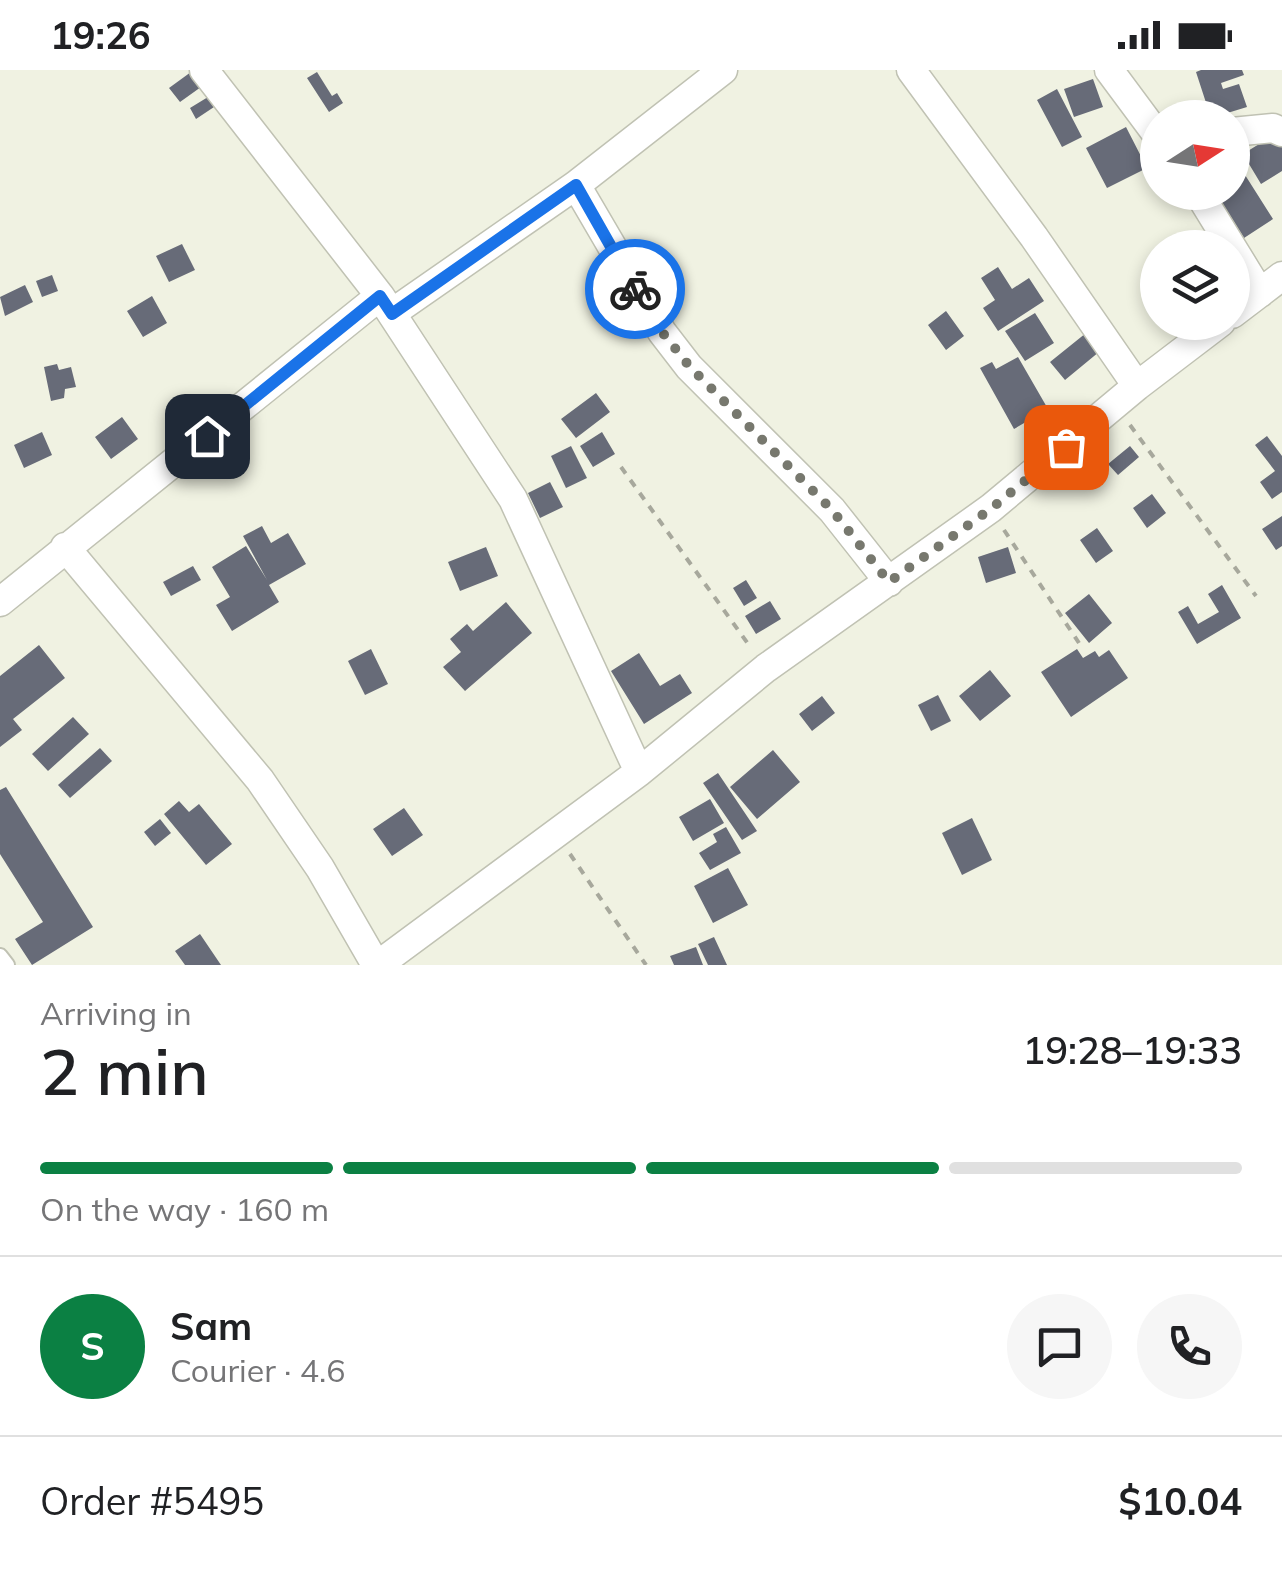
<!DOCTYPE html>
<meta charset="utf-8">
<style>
:root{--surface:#fff;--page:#f6f6f6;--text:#202124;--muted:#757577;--line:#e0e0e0;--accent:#0b8043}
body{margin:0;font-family:Mulish,sans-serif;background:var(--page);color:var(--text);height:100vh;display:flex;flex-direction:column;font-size:38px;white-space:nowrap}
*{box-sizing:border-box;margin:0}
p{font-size:32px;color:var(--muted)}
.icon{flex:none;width:55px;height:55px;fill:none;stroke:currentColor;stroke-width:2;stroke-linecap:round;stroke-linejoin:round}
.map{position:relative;height:895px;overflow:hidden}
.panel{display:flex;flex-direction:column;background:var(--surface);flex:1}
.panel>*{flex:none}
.needle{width:65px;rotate:78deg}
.buttons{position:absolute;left:1140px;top:30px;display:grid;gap:20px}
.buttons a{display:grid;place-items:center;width:110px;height:110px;border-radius:50%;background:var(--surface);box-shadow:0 5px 15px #0003;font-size:50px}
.pin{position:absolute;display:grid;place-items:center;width:85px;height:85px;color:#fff;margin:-42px;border-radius:20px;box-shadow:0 5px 15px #0006}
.courier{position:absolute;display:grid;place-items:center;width:100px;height:100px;margin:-50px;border:8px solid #1a73e8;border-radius:50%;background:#fff;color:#222;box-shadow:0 2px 12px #0007}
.headline em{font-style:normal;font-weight:600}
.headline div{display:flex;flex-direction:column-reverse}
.headline{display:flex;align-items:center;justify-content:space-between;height:170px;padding:0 40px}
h1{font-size:65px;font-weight:600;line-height:75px}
.bar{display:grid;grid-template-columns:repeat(4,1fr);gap:15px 10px;align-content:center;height:120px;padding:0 40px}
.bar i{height:12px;border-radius:8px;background:var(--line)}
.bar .selected{background:var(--accent)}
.bar p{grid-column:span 4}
.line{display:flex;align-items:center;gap:25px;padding:0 40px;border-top:2px solid var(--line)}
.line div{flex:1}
.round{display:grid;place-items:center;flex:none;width:105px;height:105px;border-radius:52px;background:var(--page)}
.status{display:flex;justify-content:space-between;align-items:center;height:70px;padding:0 50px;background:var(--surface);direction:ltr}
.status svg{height:28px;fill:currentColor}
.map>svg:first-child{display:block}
.building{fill:#676b78}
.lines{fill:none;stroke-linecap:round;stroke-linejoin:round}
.lane-casing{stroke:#c0c2b3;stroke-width:18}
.street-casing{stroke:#c0c2b3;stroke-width:31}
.path{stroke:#a7a89c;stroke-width:4;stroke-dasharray:8 8;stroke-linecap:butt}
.lane{stroke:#fff;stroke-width:14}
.street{stroke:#fff;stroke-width:28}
.done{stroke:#77786e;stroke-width:10;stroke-dasharray:0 18}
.route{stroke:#1a73e8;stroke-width:12}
</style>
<div class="status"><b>19:26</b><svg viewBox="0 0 49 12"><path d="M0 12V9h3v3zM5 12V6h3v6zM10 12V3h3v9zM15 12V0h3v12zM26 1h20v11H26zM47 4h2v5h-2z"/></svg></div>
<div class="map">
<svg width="1282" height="895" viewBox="0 0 1282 895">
<rect width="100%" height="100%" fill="#f0f2e2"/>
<path class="building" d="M1201,0H1242L1244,5L1221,13L1223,19L1239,14L1247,37L1211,48L1196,2Z
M191,2L201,17L180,32L169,18Z
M317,2L332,26L337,23L343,33L329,42L307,8Z
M1093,9L1103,37L1074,47L1064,19Z
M1057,19L1082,67L1062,77L1037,30Z
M208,27L214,37L196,49L190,38Z
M1126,57L1147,98L1107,118L1086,78Z
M1275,64L1282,76V101L1261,114L1243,84Z
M1240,97L1273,149L1244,168L1215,122H1232V102Z
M182,174L195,200L169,212L156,186Z
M998,197L1012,219L1029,208L1044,231L998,261L983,238L995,230L981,208Z
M52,205L58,221L42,227L36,211Z
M25,215L33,232L5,246L0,227Z
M152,226L167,253L143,267L127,241Z
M636,234L641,245L631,249L633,255L617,262L612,252L618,249L616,243Z
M946,241L964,266L946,280L928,255Z
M1035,243L1054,273L1025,291L1005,261Z
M1091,259L1105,277L1065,310L1050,292Z
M1018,287L1048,339L1014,359L980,298L992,292L996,299Z
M57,294L59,300L71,297L76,317L65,319L64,328L51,331L44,297Z
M596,323L610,342L576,368L561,349Z
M122,347L138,369L111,389L95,367Z
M42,362L52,385L24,398L14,375Z
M602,362L615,384L593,397L580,376Z
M1267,366L1282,386V422L1272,429L1260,412L1275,401L1255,375Z
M571,376L587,408L566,418L551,386Z
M1130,376L1139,387L1118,405L1108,394Z
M550,412L563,437L540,448L528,423Z
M1152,424L1166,443L1147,458L1133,438Z
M1282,446V476L1276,480L1262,459Z
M262,456L271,473L288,463L306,494L269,515L279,532L232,561L216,535L230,527L212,497L246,476L267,510L243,466Z
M1097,458L1113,481L1096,493L1080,470Z
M486,477L498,506L460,521L448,492Z
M1008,477L1016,503L986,513L978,487Z
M193,496L201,510L171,526L163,512Z
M746,510L757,528L744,536L733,518Z
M1222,515L1241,548L1197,574L1178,542L1188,536L1198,554L1219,542L1208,524Z
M1089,524L1112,553L1089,573L1065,543Z
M770,531L781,549L756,564L745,546Z
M506,532L532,563L465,621L443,597L461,582L450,569L467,554L473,561Z
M39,575L65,608L13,649L22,660L0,677V606Z
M371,579L388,614L365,625L348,591Z
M1077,579L1083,588L1095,581L1099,587L1109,580L1128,608L1071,647L1041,602Z
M639,583L660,616L680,604L692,623L644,654L611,601Z
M990,600L1011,626L980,651L959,626Z
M938,625L951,651L931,661L918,635Z
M822,626L835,643L812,661L799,644Z
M73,647L89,664L48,701L32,684Z
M100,678L112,691L70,728L58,715Z
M773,680L800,712L757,749L730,717Z
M718,703L757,761L742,770L703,713Z
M6,717L93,857L32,895L15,869L43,852L0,784V720Z
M710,729L724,753L693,771L679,747Z
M179,731L189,742L199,734L232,774L206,795L164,744Z
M404,738L423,765L392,786L373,759Z
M972,748L992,790L962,805L942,763Z
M160,749L171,763L155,776L144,762Z
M726,757L741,783L710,800L699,783L717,772L713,764Z
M728,798L748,835L713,853L694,816Z
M200,864L221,895H185L175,881Z
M714,867L727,895H708L698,874Z
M696,877L703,895H674L670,886Z"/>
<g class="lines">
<g class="lane-casing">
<path id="lane" d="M0,886L7,895"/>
</g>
<g class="street-casing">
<path id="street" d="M204,0L380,226L513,429L639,702
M911,0L1034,167L1137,316
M1109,0L1158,66
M1232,62L1273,58L1282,62
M576,115L662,262L689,297L832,440L889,512
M1198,122L1260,223
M392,243L576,115L723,0
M1232,244L1282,206
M65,477L260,710L320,798L376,895
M0,532L380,226
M378,895L639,702L766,598L991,438L1137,316L1221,252"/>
</g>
<path class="path" d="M1130,355L1256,526
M621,397L751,578
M1004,460L1079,573
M570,784L646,895"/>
<use href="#lane" class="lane"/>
<use href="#street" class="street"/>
</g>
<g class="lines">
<path class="done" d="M635,219L662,262L690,297L832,440L889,512L992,438L1066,377"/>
<path class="route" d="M207,366L380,226L392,244L576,115L635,219"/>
</g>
</svg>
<div class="buttons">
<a><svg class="needle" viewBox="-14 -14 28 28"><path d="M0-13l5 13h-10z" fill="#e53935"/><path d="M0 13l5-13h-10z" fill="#757577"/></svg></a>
<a><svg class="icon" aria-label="layers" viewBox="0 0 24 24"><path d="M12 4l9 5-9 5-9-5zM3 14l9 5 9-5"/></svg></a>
</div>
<div class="pin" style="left:1066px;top:377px;background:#ea580c"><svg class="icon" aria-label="bag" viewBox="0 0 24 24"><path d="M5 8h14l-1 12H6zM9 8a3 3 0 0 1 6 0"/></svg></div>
<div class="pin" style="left:207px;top:366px;background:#1f2937"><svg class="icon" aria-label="home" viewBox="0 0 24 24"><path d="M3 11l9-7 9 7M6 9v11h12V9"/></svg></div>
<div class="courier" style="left:635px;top:219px"><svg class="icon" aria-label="bike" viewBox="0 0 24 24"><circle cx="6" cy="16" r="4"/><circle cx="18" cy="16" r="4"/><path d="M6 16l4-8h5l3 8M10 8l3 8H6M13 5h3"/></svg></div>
</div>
<section class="panel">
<div class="headline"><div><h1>2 min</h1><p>Arriving in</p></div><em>19:28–19:33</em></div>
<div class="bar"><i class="selected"></i><i class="selected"></i><i class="selected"></i><i></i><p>On the way · 160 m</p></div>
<div class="line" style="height:180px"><b class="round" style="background:var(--accent);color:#fff">S</b><div><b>Sam</b><p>Courier · 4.6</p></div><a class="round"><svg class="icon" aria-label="chat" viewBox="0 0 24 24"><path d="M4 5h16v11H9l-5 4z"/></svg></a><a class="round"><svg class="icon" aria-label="phone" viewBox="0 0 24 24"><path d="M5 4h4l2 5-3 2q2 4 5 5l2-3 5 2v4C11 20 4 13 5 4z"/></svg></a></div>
<div class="line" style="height:130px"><div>Order #5495</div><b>$10.04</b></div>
</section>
